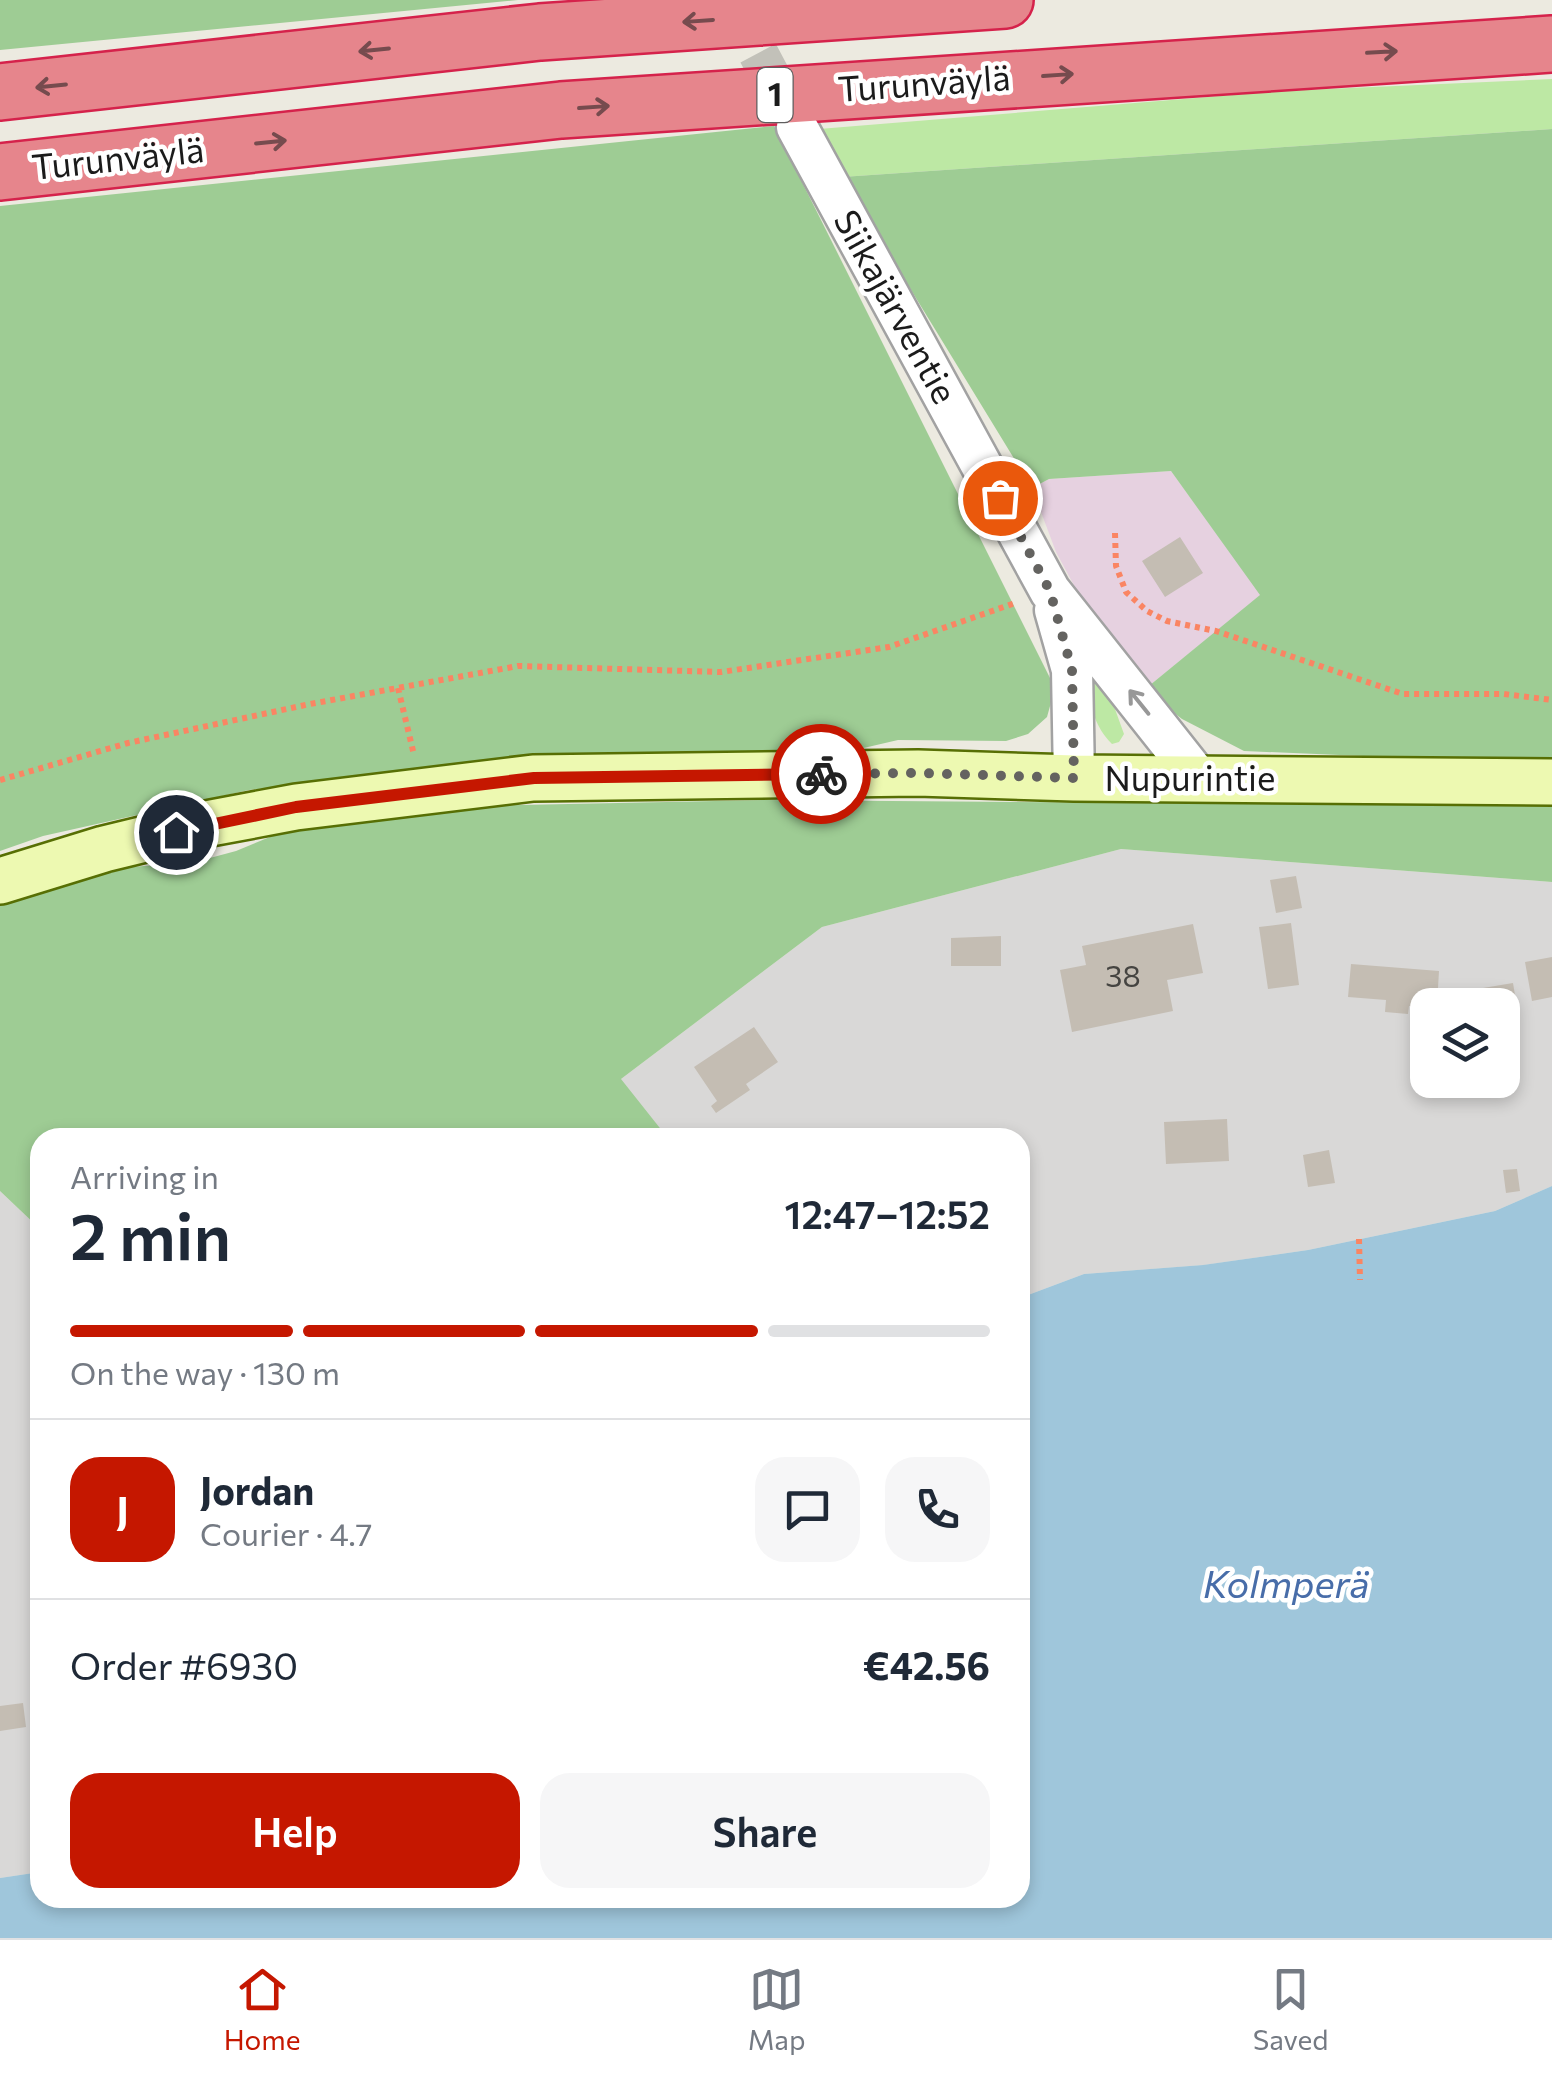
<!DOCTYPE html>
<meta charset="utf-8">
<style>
:root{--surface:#fff;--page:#f6f6f7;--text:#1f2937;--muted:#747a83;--line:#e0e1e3;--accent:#c51700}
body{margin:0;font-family:Commissioner,sans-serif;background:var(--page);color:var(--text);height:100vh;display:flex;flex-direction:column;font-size:38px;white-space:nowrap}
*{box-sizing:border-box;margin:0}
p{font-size:32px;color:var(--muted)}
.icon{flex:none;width:55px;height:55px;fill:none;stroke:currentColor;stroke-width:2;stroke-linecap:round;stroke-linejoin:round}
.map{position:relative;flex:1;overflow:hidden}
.drawer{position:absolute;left:30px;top:1128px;width:1000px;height:780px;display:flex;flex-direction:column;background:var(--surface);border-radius:30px;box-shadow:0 5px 15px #0003}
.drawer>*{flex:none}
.buttons{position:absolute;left:1410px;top:988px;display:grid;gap:20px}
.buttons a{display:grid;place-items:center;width:110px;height:110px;border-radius:20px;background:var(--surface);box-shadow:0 5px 15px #0003;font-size:50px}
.pin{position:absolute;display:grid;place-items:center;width:85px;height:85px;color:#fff;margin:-42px;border:5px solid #fff;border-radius:50%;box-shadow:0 2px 10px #0007}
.courier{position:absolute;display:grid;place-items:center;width:100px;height:100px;margin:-50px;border:8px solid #c51700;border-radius:50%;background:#fff;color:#222;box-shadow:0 2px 12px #0007}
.head em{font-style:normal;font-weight:600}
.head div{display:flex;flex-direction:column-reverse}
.head{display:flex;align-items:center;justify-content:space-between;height:170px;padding:0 40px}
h1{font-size:65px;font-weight:600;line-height:75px}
.bar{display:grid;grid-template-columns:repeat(4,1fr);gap:15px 10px;align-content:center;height:120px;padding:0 40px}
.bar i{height:12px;border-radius:8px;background:var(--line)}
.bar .current{background:var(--accent)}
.bar p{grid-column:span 4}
.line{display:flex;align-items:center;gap:25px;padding:0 40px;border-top:2px solid var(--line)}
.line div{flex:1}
.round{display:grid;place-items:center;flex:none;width:105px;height:105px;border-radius:30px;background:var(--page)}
.button{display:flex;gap:20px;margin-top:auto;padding:20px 40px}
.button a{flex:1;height:115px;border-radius:30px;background:var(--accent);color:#fff;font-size:40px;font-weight:600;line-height:115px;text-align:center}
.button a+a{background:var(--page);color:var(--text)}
.dock{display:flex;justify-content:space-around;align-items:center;height:140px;border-top:2px solid var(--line);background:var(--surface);font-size:28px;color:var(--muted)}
.dock a{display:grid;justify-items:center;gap:5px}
.dock .current{color:var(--accent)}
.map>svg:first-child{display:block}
.residential{fill:#d9d8d7;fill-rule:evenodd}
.industrial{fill:#e6d1e0}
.grass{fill:#bde8a4}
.forest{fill:#9ecc94}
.water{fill:#9fc6db}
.building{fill:#c4bdb3}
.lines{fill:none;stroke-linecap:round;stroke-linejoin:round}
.tertiary-tunnel{stroke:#c2c1b9;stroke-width:40;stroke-dasharray:40 20;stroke-linecap:butt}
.tertiary-casing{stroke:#a2a2a2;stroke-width:45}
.secondary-casing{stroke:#576f04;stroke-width:50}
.motorway-casing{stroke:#d5224b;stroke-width:60}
.path{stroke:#fa8563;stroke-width:6;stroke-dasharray:5 5;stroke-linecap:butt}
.tertiary{stroke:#fff;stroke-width:40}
.secondary{stroke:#edf9b1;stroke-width:45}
.motorway{stroke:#e6858c;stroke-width:55}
.oneway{stroke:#764b4e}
.oneway2{stroke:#989898}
.done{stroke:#646360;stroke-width:10;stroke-dasharray:0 18}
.route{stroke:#c51700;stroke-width:12}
.labels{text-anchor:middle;stroke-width:9;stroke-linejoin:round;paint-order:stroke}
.number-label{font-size:30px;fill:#454441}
.shield{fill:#fff;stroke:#5f5f5f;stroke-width:2.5}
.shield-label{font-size:32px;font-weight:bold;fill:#1b1b1b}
.street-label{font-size:35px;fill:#1b1b1b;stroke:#fff}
.water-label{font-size:38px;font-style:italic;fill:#486da9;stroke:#fff}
</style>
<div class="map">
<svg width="1552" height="1938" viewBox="0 0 1552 1938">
<rect width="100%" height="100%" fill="#eceae0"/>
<path class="residential" d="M1121,849L1552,882V1186L1495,1211L1308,1250L1204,1265L1084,1274L1020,1298V1138H566L621,1079L822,927ZM1428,1005H1502V1080H1428Z
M0,1191L40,1229V1872L0,1878Z"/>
<path class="industrial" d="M1171,471L1261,595L1144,690L1104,641L1056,552L1032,488L1049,479Z"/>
<path class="grass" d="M1552,79V129L842,177L819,129L1282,91Z
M1092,666L1107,687L1124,734L1119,742L1112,744C1089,720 1089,697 1092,666Z"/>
<path class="forest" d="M0,0H518L0,50Z
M774,126L1055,688L1047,717L1028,734L1006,741L898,740L812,760L395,773L249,790L43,836L0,851V206Z
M1552,129V764L1244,751L1182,719L1144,690L1260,595L1171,471L1049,479L1032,488L842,177Z
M767,800L1552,806V882L1121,849L822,927L621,1079L667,1137L40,1138V1229L0,1191V902L93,870L195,862L236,851L299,825L473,806Z"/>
<path class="water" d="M1552,1186V1938H0V1878L40,1872V1898H1020V1298L1084,1274L1203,1265L1308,1250L1495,1211Z"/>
<path class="building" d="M1180,537L1203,573L1165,597L1142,561Z
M1296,876L1302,908L1276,913L1270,880Z
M1291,923L1299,985L1268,989L1259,927Z
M1193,924L1203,973L1167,980L1173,1011L1072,1032L1060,970L1086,965L1082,946Z
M1001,936V966H951V938Z
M1552,957V997L1532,1001L1525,962Z
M1351,964L1439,971L1437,1005L1409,1006L1408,1014L1385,1012L1386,1000L1348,997Z
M1513,983L1519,1019L1502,1022V1005H1480L1477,989Z
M754,1027L778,1062L746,1084L750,1090L716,1113L711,1106L717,1101L694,1067Z
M1513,1066L1516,1083L1493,1086L1492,1080H1502V1067Z
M1227,1119L1229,1161L1166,1164L1164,1122Z
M1329,1150L1335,1183L1308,1187L1303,1155Z
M1517,1169L1520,1191L1506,1193L1503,1170Z
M23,1703L26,1727L0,1731V1706Z"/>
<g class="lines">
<path class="tertiary-tunnel" d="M730,0L791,115"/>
<g class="tertiary-casing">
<path id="tertiary" d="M797,127L1050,591L1199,779
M1055,610L1072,670L1074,778"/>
</g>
<g class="secondary-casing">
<path id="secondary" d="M0,881L104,849L211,823L296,807L533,778L918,773L1074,778L1552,782"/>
</g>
<g class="motorway-casing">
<path id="motorway" d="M0,92L540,32L1005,0
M0,172L561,110L1552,44"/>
</g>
<path class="path" d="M1115,533L1116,566L1126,592L1147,611L1167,621L1216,631L1403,694H1504L1552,700
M398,688L414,755
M0,780L128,743L310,704L518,666L721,672L889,647L1015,603
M1359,1239L1360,1280"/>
<use href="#tertiary" class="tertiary"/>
<use href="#secondary" class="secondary"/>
<use href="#motorway" class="motorway"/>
</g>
<defs><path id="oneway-shaft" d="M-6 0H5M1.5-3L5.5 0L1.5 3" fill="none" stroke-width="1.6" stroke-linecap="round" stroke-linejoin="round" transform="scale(2.5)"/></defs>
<g class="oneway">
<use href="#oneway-shaft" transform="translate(698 21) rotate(176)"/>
<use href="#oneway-shaft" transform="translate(374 50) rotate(174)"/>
<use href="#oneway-shaft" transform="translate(1382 52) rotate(-3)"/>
<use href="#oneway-shaft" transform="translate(1058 75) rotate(-4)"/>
<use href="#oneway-shaft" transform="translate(51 86) rotate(174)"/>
<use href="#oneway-shaft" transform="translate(594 107) rotate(-4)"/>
<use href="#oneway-shaft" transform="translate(271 142) rotate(-6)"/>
</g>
<use class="oneway2" href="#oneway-shaft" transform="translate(1139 702) rotate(-129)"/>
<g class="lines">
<path class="done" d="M821,774L918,773L1074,778L1072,670L1050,591L1000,498"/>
<path class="route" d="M176,832L296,807L534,778L821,774"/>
</g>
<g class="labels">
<g class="number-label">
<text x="1123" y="987">38</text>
</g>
<rect class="shield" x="757.5" y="68" width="35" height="54" rx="8"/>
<g class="shield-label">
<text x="775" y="106">1</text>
</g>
<g class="street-label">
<text transform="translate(924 84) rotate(-4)" y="12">Turunväylä</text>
<text transform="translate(118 159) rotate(-6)" y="12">Turunväylä</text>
<text transform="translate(895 307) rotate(61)" y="12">Siikajärventie</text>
<text x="1190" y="791">Nupurintie</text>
</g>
<g class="water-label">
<text x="1286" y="1598">Kolmperä</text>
</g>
</g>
</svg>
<div class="buttons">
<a><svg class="icon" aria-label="layers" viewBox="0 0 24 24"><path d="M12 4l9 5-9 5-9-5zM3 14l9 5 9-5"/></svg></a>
</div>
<div class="pin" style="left:1000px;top:498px;background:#ea580c"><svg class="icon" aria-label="bag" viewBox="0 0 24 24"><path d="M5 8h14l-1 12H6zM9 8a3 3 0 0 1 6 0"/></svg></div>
<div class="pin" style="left:176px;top:832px;background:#1f2937"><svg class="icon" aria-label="home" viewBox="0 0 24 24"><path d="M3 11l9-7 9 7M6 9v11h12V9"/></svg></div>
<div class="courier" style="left:821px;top:774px"><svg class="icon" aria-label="bike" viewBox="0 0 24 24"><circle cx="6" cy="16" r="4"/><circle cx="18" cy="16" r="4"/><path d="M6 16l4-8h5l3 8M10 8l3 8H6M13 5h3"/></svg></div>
<section class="drawer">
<div class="head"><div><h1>2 min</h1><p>Arriving in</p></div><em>12:47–12:52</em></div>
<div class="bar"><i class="current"></i><i class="current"></i><i class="current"></i><i></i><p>On the way · 130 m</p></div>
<div class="line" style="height:180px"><b class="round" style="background:var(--accent);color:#fff">J</b><div><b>Jordan</b><p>Courier · 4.7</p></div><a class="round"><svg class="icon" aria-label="chat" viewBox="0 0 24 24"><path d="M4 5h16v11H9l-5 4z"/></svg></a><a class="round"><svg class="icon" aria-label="phone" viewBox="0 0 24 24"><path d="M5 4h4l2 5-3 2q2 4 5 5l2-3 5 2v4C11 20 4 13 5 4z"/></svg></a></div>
<div class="line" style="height:130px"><div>Order #6930</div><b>€42.56</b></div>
<div class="button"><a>Help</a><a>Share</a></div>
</section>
</div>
<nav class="dock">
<a class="current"><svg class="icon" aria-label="home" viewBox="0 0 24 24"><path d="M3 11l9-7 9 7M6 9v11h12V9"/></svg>Home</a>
<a><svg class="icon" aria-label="map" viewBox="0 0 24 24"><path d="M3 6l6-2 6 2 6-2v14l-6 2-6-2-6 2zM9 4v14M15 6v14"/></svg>Map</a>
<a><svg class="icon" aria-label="saved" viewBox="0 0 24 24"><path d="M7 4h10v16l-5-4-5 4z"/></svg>Saved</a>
</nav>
